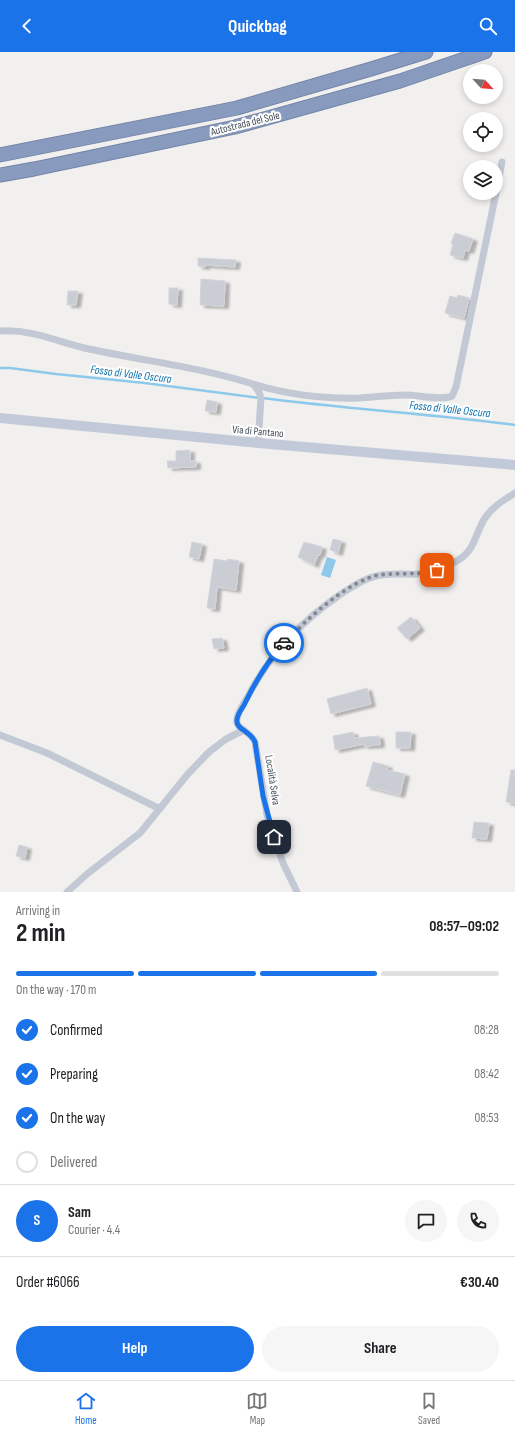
<!DOCTYPE html>
<meta charset="utf-8">
<style>
:root{--surface:#fff;--page:#f6f6f6;--text:#202124;--muted:#757577;--line:#e0e0e0;--accent:#1a73e8}
body{margin:0;font-family:"Sofia Sans Condensed",sans-serif;background:var(--page);color:var(--text);height:100vh;display:flex;flex-direction:column;font-size:15px;white-space:nowrap}
*{box-sizing:border-box;margin:0}
p{font-size:13px;color:var(--muted)}
.icon{flex:none;width:22px;height:22px;fill:none;stroke:currentColor;stroke-width:2;stroke-linecap:round;stroke-linejoin:round}
.map{position:relative;height:840px;overflow:hidden}
.side{display:flex;flex-direction:column;background:var(--surface);flex:1}
.side>*{flex:none}
.needle{width:26px;rotate:116deg}
.buttons{position:absolute;left:463px;top:12px;display:grid;gap:8px}
.buttons a{display:grid;place-items:center;width:40px;height:40px;border-radius:50%;background:var(--surface);box-shadow:0 2px 6px #0003;font-size:20px}
.pin{position:absolute;display:grid;place-items:center;width:34px;height:34px;color:#fff;margin:-17px;border-radius:8px;box-shadow:0 2px 6px #0006}
.courier{position:absolute;display:grid;place-items:center;width:40px;height:40px;margin:-20px;border:3px solid #1a73e8;border-radius:50%;background:#fff;color:#222;box-shadow:0 1px 5px #0007}
.overview em{font-style:normal;font-weight:700}
.overview div{display:flex;flex-direction:column-reverse}
.overview{display:flex;align-items:center;justify-content:space-between;height:68px;padding:0 16px}
h1{font-size:26px;font-weight:700;line-height:30px}
.bar{display:grid;grid-template-columns:repeat(4,1fr);gap:6px 4px;align-content:center;height:48px;padding:0 16px}
.bar i{height:5px;border-radius:3px;background:var(--line)}
.bar .on{background:var(--accent)}
.bar p{grid-column:span 4}
.line{display:flex;align-items:center;gap:10px;padding:0 16px;border-top:1px solid var(--line)}
.line div{flex:1}
.round{display:grid;place-items:center;flex:none;width:42px;height:42px;border-radius:21px;background:var(--page)}
ol{padding:0 16px;list-style:none}
li{display:flex;align-items:center;gap:12px;height:44px}
li p{margin-inline-start:auto}
li .icon{padding:4px;border-radius:50%;background:var(--accent);color:#fff;stroke-width:4}
li:last-child{color:var(--muted)}
li i{width:22px;height:22px;border:2px solid var(--line);border-radius:50%}
.button{display:flex;gap:8px;margin-top:auto;padding:8px 16px}
.button a{flex:1;height:46px;border-radius:24px;background:var(--accent);color:#fff;font-size:16px;font-weight:700;line-height:46px;text-align:center}
.button a+a{background:var(--page);color:var(--text)}
header{display:flex;justify-content:space-between;align-items:center;height:52px;padding:0 16px;background:var(--accent);color:#fff;font-size:18px;font-weight:700}
.dock{display:flex;justify-content:space-around;align-items:center;height:56px;border-top:1px solid var(--line);background:var(--surface);font-size:11px;color:var(--muted)}
.dock a{display:grid;justify-items:center;gap:2px}
.dock .on{color:var(--accent)}
.map>svg:first-child{display:block}
.water{fill:#8cc9eb}
.lines{fill:none;stroke-linecap:round;stroke-linejoin:round}
.stream{stroke:#8cc9eb;stroke-width:2.5}
.building{fill:#cbcdd5;stroke:#d3d4db;filter:url(#shadow)}
.highway-casing{stroke:#7385a9;stroke-width:15}
.street{stroke:#c3c9d4;stroke-width:7}
.secondary{stroke:#c2c9d8;stroke-width:10}
.highway{stroke:#889abd;stroke-width:13}
.done{stroke:#83878f;stroke-width:4;stroke-dasharray:0 7.2}
.route{stroke:#1a73e8;stroke-width:5}
.labels{text-anchor:middle;stroke-width:4;stroke-linejoin:round;paint-order:stroke}
.street-label{font-size:11px;fill:#474f5c;stroke:#fff}
.water-label{font-size:12px;font-style:italic;fill:#0e71a9;stroke:#fff}
</style>
<header><svg class="icon" aria-label="back" viewBox="0 0 24 24"><path d="M15 5l-7 7 7 7"/></svg>Quickbag<svg class="icon" aria-label="search" viewBox="0 0 24 24"><circle cx="10" cy="10" r="6"/><path d="M15 15l6 6"/></svg></header>
<div class="map">
<svg width="515" height="840" viewBox="0 0 515 840">
<defs>
<filter id="shadow"><feDropShadow dx="4.5" dy="2.5" stdDeviation="1" flood-color="#0004"/></filter>
</defs>
<rect width="100%" height="100%" fill="#f2f0ef"/>
<path class="water" d="M327,505L336,508L330,526L321,523Z"/>
<g class="lines">
<path class="stream" d="M0,316H10L56,322L145,331L259,346
M263,346C347,357 431,362 515,373"/>
</g>
<path class="building" d="M455,181L473,187L469,199L465,198L463,206L450,203L453,192L451,191Z
M198,206L236,208L235,215L205,213V215L198,214Z
M201,227L225,229L224,254L200,253Z
M169,236H178L177,253L169,252Z
M68,239H78L76,253H67Z
M458,243L469,246L464,266L445,261L450,244L457,246Z
M207,348L217,350L216,360L205,359Z
M190,398V409H196V415L168,416L167,409H176V399Z
M333,487L341,489L338,501L330,498Z
M192,490L202,492L199,507L189,505Z
M304,490L322,495L320,503H318L314,513L298,505Z
M214,507L227,509L228,507L239,509L236,538L217,535L215,557L207,556Z
M411,565L420,576L407,587L397,576Z
M222,586L224,596L214,597L212,587Z
M367,636L371,652L331,662L327,647Z
M353,680L354,686L379,684L380,693L364,694V692L335,698L333,684Z
M396,680H411L410,696H396Z
M373,710L388,714L387,718L405,722L400,743L366,734Z
M511,718H515V751L506,750Z
M474,770L489,771L487,787L472,786Z
M19,793L27,795L25,806L16,804Z"/>
<g class="lines">
<g class="highway-casing">
<path id="highway" d="M0,103L237,56L371,17L426,0
M0,123L34,117L235,75L400,29L485,0"/>
</g>
<path class="street" d="M496,141L502,110
M0,279C34,277 57,290 89,297C144,309 200,315 253,332L259,340L261,346L258,391
M253,332C289,343 323,347 360,346C375,345 391,343 406,343C418,343 442,349 452,344L456,335L496,141
M0,683L47,701L160,757
M67,840L87,822L140,781L187,723L209,700L226,687L244,678
M297,840L283,811L267,763L255,690C251,680 238,677 237,671C235,663 244,652 247,646C270,602 300,570 341,542C351,536 361,528 373,525C387,520 403,523 418,522C431,521 444,516 455,510C476,499 474,483 485,466C492,455 504,448 515,441"/>
<path class="secondary" d="M0,366L258,391L515,413"/>
<use href="#highway" class="highway"/>
</g>
<g class="lines">
<path class="done" d="M284,591C305,569 349,528 379,523C399,520 418,524 437,518"/>
<path class="route" d="M274,785L263,744L255,690C251,680 237,677 237,670C236,664 241,658 244,653C255,630 267,610 284,591"/>
</g>
<g class="labels">
<g class="street-label">
<text transform="translate(245 71) rotate(-14)" y="4">Autostrada del Sole</text>
<text transform="translate(258 379) rotate(5)" y="4">Via di Pantano</text>
<text transform="translate(273 728) rotate(81)" y="4">Località Selva</text>
</g>
<g class="water-label">
<text transform="translate(131 322) rotate(7)" y="4">Fosso di Valle Oscura</text>
<text transform="translate(450 357) rotate(6)" y="4">Fosso di Valle Oscura</text>
</g>
</g>
</svg>
<div class="buttons">
<a><svg class="needle" viewBox="-14 -14 28 28"><path d="M0-13l5 13h-10z" fill="#e53935"/><path d="M0 13l5-13h-10z" fill="#757577"/></svg></a>
<a><svg class="icon" aria-label="locate" viewBox="0 0 24 24"><circle cx="12" cy="12" r="6"/><path d="M12 2v4M12 18v4M2 12h4M18 12h4"/></svg></a>
<a><svg class="icon" aria-label="layers" viewBox="0 0 24 24"><path d="M12 4l9 5-9 5-9-5zM3 14l9 5 9-5"/></svg></a>
</div>
<div class="pin" style="left:437px;top:518px;background:#ea580c"><svg class="icon" aria-label="bag" viewBox="0 0 24 24"><path d="M5 8h14l-1 12H6zM9 8a3 3 0 0 1 6 0"/></svg></div>
<div class="pin" style="left:274px;top:785px;background:#1f2937"><svg class="icon" aria-label="home" viewBox="0 0 24 24"><path d="M3 11l9-7 9 7M6 9v11h12V9"/></svg></div>
<div class="courier" style="left:284px;top:591px"><svg class="icon" aria-label="car" viewBox="0 0 24 24"><path d="M5 17H2v-5l4-1 3-4h7l3 4 3 1v5h-3M9 17h6M6 11h13"/><circle cx="7" cy="17" r="2"/><circle cx="17" cy="17" r="2"/></svg></div>
</div>
<section class="side">
<div class="overview"><div><h1>2 min</h1><p>Arriving in</p></div><em>08:57–09:02</em></div>
<div class="bar"><i class="on"></i><i class="on"></i><i class="on"></i><i></i><p>On the way · 170 m</p></div>
<ol>
<li><svg class="icon" aria-label="check" viewBox="0 0 24 24"><path d="M5 12l5 5 9-10"/></svg>Confirmed<p>08:28</p></li>
<li><svg class="icon" aria-label="check" viewBox="0 0 24 24"><path d="M5 12l5 5 9-10"/></svg>Preparing<p>08:42</p></li>
<li><svg class="icon" aria-label="check" viewBox="0 0 24 24"><path d="M5 12l5 5 9-10"/></svg>On the way<p>08:53</p></li>
<li><i></i>Delivered</li>
</ol>
<div class="line" style="height:72px"><b class="round" style="background:var(--accent);color:#fff">S</b><div><b>Sam</b><p>Courier · 4.4</p></div><a class="round"><svg class="icon" aria-label="chat" viewBox="0 0 24 24"><path d="M4 5h16v11H9l-5 4z"/></svg></a><a class="round"><svg class="icon" aria-label="phone" viewBox="0 0 24 24"><path d="M5 4h4l2 5-3 2q2 4 5 5l2-3 5 2v4C11 20 4 13 5 4z"/></svg></a></div>
<div class="line" style="height:52px"><div>Order #6066</div><b>€30.40</b></div>
<div class="button"><a>Help</a><a>Share</a></div>
</section>
<nav class="dock">
<a class="on"><svg class="icon" aria-label="home" viewBox="0 0 24 24"><path d="M3 11l9-7 9 7M6 9v11h12V9"/></svg>Home</a>
<a><svg class="icon" aria-label="map" viewBox="0 0 24 24"><path d="M3 6l6-2 6 2 6-2v14l-6 2-6-2-6 2zM9 4v14M15 6v14"/></svg>Map</a>
<a><svg class="icon" aria-label="saved" viewBox="0 0 24 24"><path d="M7 4h10v16l-5-4-5 4z"/></svg>Saved</a>
</nav>
